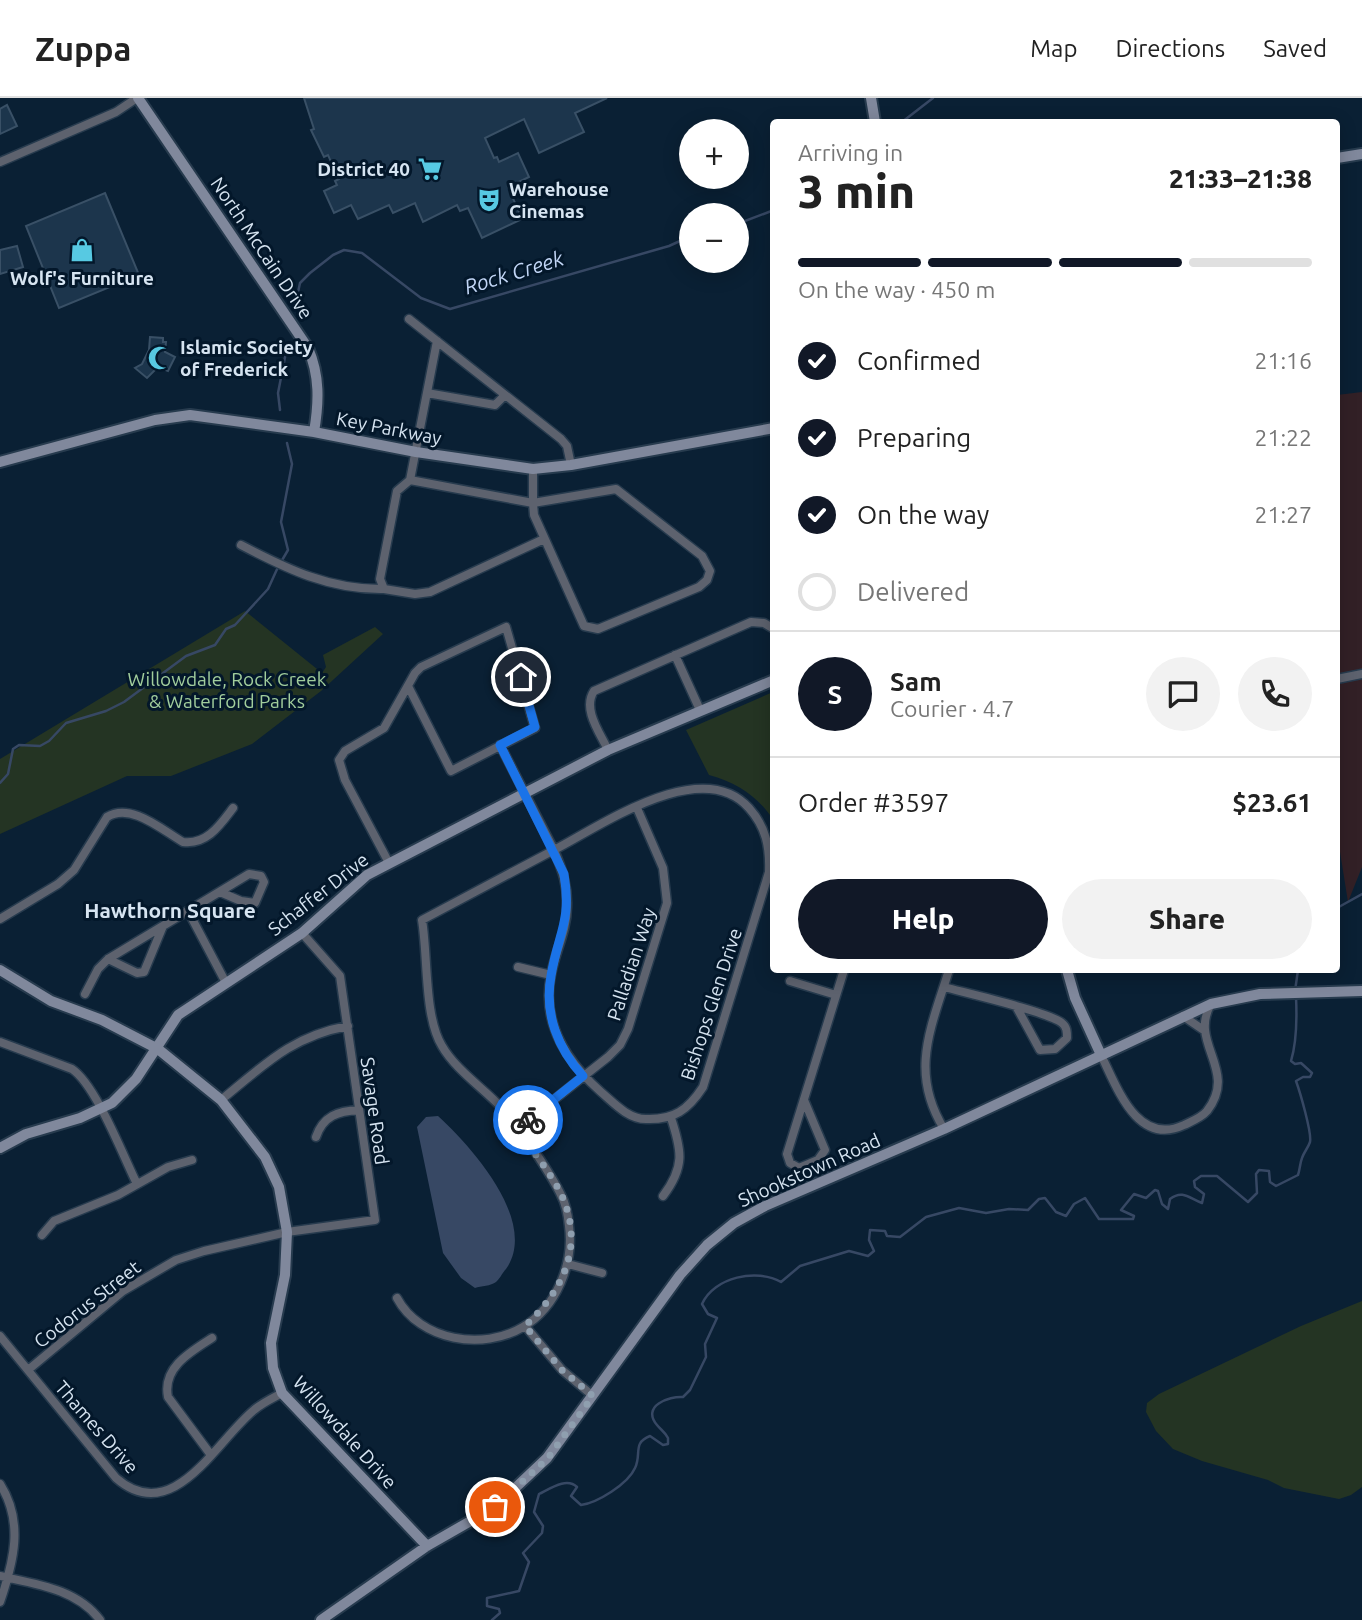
<!DOCTYPE html>
<meta charset="utf-8">
<style>
:root{--surface:#fff;--page:#f2f2f2;--text:#222;--muted:#767676;--line:#e0e0e0;--accent:#111827}
body{margin:0;font-family:Ubuntu,sans-serif;background:var(--page);color:var(--text);height:100vh;display:flex;flex-direction:column;font-size:26px;white-space:nowrap}
*{box-sizing:border-box;margin:0}
p{font-size:23px;color:var(--muted)}
.icon{flex:none;width:38px;height:38px;fill:none;stroke:currentColor;stroke-width:2;stroke-linecap:round;stroke-linejoin:round}
.map{position:relative;flex:1;overflow:hidden}
.details{position:absolute;left:770px;top:21px;width:570px;height:854px;display:flex;flex-direction:column;background:var(--surface);border-radius:7px;box-shadow:0 4px 18px #0003}
.details>*{flex:none}
.tools{position:absolute;left:679px;top:21px;display:grid;gap:14px}
.tools a{display:grid;place-items:center;width:70px;height:70px;border-radius:50%;background:var(--surface);box-shadow:0 4px 18px #0003;font-size:35px}
.pin{position:absolute;display:grid;place-items:center;width:60px;height:60px;color:#fff;margin:-30px;border:4px solid #fff;border-radius:50%;box-shadow:0 2px 7px #0007}
.courier{position:absolute;display:grid;place-items:center;width:70px;height:70px;margin:-35px;border:5px solid #1a73e8;border-radius:50%;background:#fff;color:#222;box-shadow:0 2px 9px #0007}
.head em{font-style:normal;font-weight:800}
.head div{display:flex;flex-direction:column-reverse}
.head{display:flex;align-items:center;justify-content:space-between;height:119px;padding:0 28px}
h1{font-size:46px;font-weight:800;line-height:52px}
.bar{display:grid;grid-template-columns:repeat(4,1fr);gap:10px 7px;align-content:center;height:84px;padding:0 28px}
.bar i{height:9px;border-radius:5px;background:var(--line)}
.bar .on{background:var(--accent)}
.bar p{grid-column:span 4}
.line{display:flex;align-items:center;gap:18px;padding:0 28px;border-top:2px solid var(--line)}
.line div{flex:1}
.round{display:grid;place-items:center;flex:none;width:74px;height:74px;border-radius:37px;background:var(--page)}
ol{padding:0 28px;list-style:none}
li{display:flex;align-items:center;gap:21px;height:77px}
li p{margin-inline-start:auto}
li .icon{padding:7px;border-radius:50%;background:var(--accent);color:#fff;stroke-width:4}
li:last-child{color:var(--muted)}
li i{width:38px;height:38px;border:4px solid var(--line);border-radius:50%}
.action{display:flex;gap:14px;margin-top:auto;padding:14px 28px}
.action a{flex:1;height:80px;border-radius:42px;background:var(--accent);color:#fff;font-size:28px;font-weight:800;line-height:80px;text-align:center}
.action a+a{background:var(--page);color:var(--text)}
header{display:flex;align-items:center;gap:42px;box-sizing:border-box;height:98px;padding:0 35px;background:var(--surface);border-bottom:2px solid var(--line)}
header strong{font-size:33px}
nav{display:flex;gap:38px;margin-inline-start:auto;font-size:24px}
.map>svg:first-child{display:block}
.education{fill:#322026}
.green{fill:#243423}
.water{fill:#374864}
.lines{fill:none;stroke-linecap:round;stroke-linejoin:round}
.stream{stroke:#374864;stroke-width:2.5}
.building{fill:#1c354c;stroke:#395066;stroke-width:2}
.street-casing{stroke:#273b4e;stroke-width:11}
.secondary-casing{stroke:#273b4e;stroke-width:14}
.street{stroke:#5d626e;stroke-width:8}
.secondary{stroke:#80889c;stroke-width:10}
.done{stroke:#8f9faf;stroke-width:7;stroke-dasharray:0 12.6}
.route{stroke:#1a73e8;stroke-width:9}
.labels{text-anchor:middle;stroke-width:6;stroke-linejoin:round;paint-order:stroke}
.poi-label{font-size:19px;font-weight:bold;fill:#d6e4f1;stroke:#03172a;text-anchor:start}
.street-label{font-size:19px;fill:#d6e4f1;stroke:#03172a}
.park-label{font-size:19px;fill:#a1cd9c;stroke:#03172a}
.water-label{font-size:21px;font-style:italic;fill:#c2d6f6;stroke:#03172a}
.neighbourhood-label{font-size:21px;font-weight:bold;fill:#d6e4f1;stroke:#03172a}
</style>
<header>
<strong>Zuppa</strong>
<nav><a>Map</a><a>Directions</a><a>Saved</a></nav>
</header>
<div class="map">
<svg width="1362" height="1522" viewBox="0 0 1362 1522">
<rect width="100%" height="100%" fill="#0a2034"/>
<path class="education" d="M1362,294V769L1348,804L1337,735V297Z"/>
<path class="green" d="M245,513L322,575L326,569L323,557L375,529L383,536L321,593L252,646L171,678H127L0,736V661Z
M773,594V721C756,697 737,685 709,677L686,632Z
M1362,1203V1389L1351,1397L1339,1401L1284,1390L1268,1382L1202,1363L1173,1351L1156,1333L1146,1314L1147,1305L1159,1296L1301,1228Z"/>
<path class="water" d="M438,1018C472,1049 539,1124 506,1171C503,1174 499,1182 496,1184C491,1188 481,1188 475,1190L461,1180L443,1155L417,1029L426,1019Z"/>
<g class="lines">
<path class="stream" d="M902,24L933,0
M737,126L774,112
M297,199L300,185L310,175L333,157L344,152L362,155L421,200L450,211L669,148L691,138
M280,312L278,295L286,254
M281,464L288,452L281,424L292,366L287,345
M0,685L8,676L13,651L19,647L40,648L49,643L66,625L106,613L124,604L186,558L215,547L226,531L235,527L268,491L278,469
M1337,810L1362,796
M1295,893L1298,872
M492,1522L500,1515L499,1511L487,1508V1500L519,1493L529,1464L523,1455L542,1435L543,1428L534,1414L539,1396C551,1390 567,1379 577,1389L571,1398L581,1407C597,1405 628,1386 635,1370C642,1356 632,1345 650,1338L663,1347L668,1346V1340C665,1334 661,1332 657,1327C641,1308 669,1298 683,1299L690,1292L706,1259L705,1246L717,1220L708,1216L702,1206C714,1179 757,1170 781,1184L800,1168L849,1153L868,1158L874,1153L869,1142L870,1132L885,1133L887,1138L900,1139L926,1119L959,1110L986,1115L1009,1111L1028,1112L1039,1101L1045,1100L1056,1114L1066,1118L1074,1106L1085,1100L1099,1121H1133L1134,1118L1121,1112L1134,1096L1146,1100L1155,1092L1158,1093L1162,1106L1168,1111L1170,1101C1183,1091 1190,1101 1202,1105L1204,1096L1195,1089L1194,1083L1201,1078H1217L1248,1104L1257,1095L1256,1076L1259,1072L1269,1073L1270,1084L1276,1088L1298,1077C1300,1071 1300,1065 1302,1060C1304,1054 1308,1050 1310,1044C1312,1035 1300,994 1296,983L1303,979H1310L1312,975L1301,965L1295,966L1291,963C1297,943 1297,920 1296,899"/>
</g>
<path class="building" d="M304,0H607L575,15L584,34L539,55L524,21L485,40L494,60L497,59L499,64L518,55L529,79L508,89L522,121L482,140L468,110L460,113L457,107L423,124L415,105L393,115L389,107L358,121L351,107L334,115L324,93L337,87L335,83L339,81L328,57L324,59L311,32L314,31Z
M7,7L17,28L0,36V11Z
M105,95L139,177L59,210L26,128Z
M17,148L23,169L0,176V152Z
M150,239L163,240V244H166L165,254L175,259L168,273L158,269L147,280L135,270L142,266L149,252Z"/>
<g class="lines">
<g class="street-casing">
<path id="street" d="M0,64L116,14L137,0
M409,221L561,341L567,348L571,367
M437,243L410,382L397,393L380,481L384,491L415,496L430,494L544,441
M427,295L495,307L504,298
M410,382L533,405L534,417L584,528L598,531L699,489L707,482L710,473L702,458L616,391L533,405V371
M241,447C287,471 330,492 384,491
M675,557L700,612
M1337,581L1362,576
M608,652C600,635 582,611 594,593L751,524L764,525L774,531
M389,765L345,682L339,662L345,653L384,630L415,575L421,569L506,529L535,630L451,673L408,588
M188,813L225,883
M0,821L58,786L74,772L107,719C131,704 162,732 183,744C207,747 220,727 233,710
M108,861L137,875L144,874L163,828
M518,869L551,877
M790,883L836,897
M944,889C966,895 1049,914 1062,925C1067,929 1067,934 1067,940L1055,951L1040,952L1017,910
M85,896L98,871L108,861L249,776L261,778L264,784L255,805L241,803L220,794
M1183,918L1202,931
M0,944L72,971C96,987 123,1058 137,1086
M1101,957C1117,989 1137,1049 1184,1027C1192,1023 1201,1020 1207,1013C1239,972 1188,945 1211,906
M221,1002C264,967 292,938 348,928
M804,1002L825,1052L818,1062L799,1070L790,1065L787,1056L844,872
M517,1031L608,959L620,947L628,931L667,805L663,770L637,710
M944,1031C909,974 931,930 949,872
M316,1039C323,1018 338,1013 359,1012
M663,1098C685,1069 682,1053 671,1020
M42,1137L54,1123L118,1097L168,1069L192,1062
M568,1166L602,1175
M397,1200C420,1243 483,1253 523,1229C557,1209 574,1165 569,1128C568,1117 566,1106 561,1097C552,1078 516,1023 501,1009C483,990 455,971 442,948C424,919 428,857 422,822L554,752C562,771 568,788 567,809C567,833 555,854 551,877C541,925 567,964 601,994C614,1005 628,1021 646,1021C674,1022 688,1012 703,989L769,774C770,749 766,729 749,710C702,657 602,727 554,752L500,647
M525,1228L562,1272L593,1298
M0,1238L116,1380C173,1430 216,1343 254,1312C262,1305 273,1300 282,1295
M28,1272L123,1193L176,1162L204,1153L287,1134L375,1122L340,878L302,835
M211,1357L168,1299C162,1270 190,1254 212,1240
M0,1386C24,1424 14,1463 0,1504
M0,1478C36,1486 77,1491 100,1522"/>
</g>
<g class="secondary-casing">
<path id="secondary" d="M138,0L308,250C320,278 319,304 314,334
M871,0L875,24
M1337,60L1362,56
M0,364L155,322L190,317L314,334L416,354L533,371L571,367L774,330
M0,872L51,903L102,922L158,951L221,1002L265,1059L279,1089L287,1134L285,1177L271,1245L273,1270L282,1295L427,1448
M1067,872L1075,900L1101,957
M0,1050L26,1036L80,1020L112,1005L136,981L178,917L302,835L367,777L608,652L774,582
M321,1522L427,1448L495,1409L547,1360L680,1177L707,1147L734,1125L765,1108L944,1031L1211,906L1260,896L1362,893"/>
</g>
<use href="#street" class="street"/>
<use href="#secondary" class="secondary"/>
</g>
<g class="lines">
<path class="done" d="M495,1409L548,1360L593,1298L562,1272L525,1228C562,1193 585,1150 562,1098C551,1075 532,1052 517,1031L528,1022"/>
<path class="route" d="M521,579L535,629L500,647L564,776C572,824 558,835 551,878C544,916 558,951 583,978L528,1022"/>
</g>
<defs>
<g id="supermarket-bare" transform="scale(1.89)"><path d="M-6-5.5h2.5l.6 2H6L4.5 2H-2.5L-4.4-4H-6ZM-1.5 3.2a1.3 1.3 0 1 0 .1 0ZM3 3.2a1.3 1.3 0 1 0 .1 0Z" fill="#57c9e2" stroke="#03172a" stroke-width="2.5" paint-order="stroke"/></g>
<g id="theatre-bare" transform="scale(1.89)"><path d="M-5-5.5Q0-4 5-5.5V0Q5 5 0 6Q-5 5-5 0ZM-3.3-2.5H-1v1.5H-3.3ZM1-2.5H3.3v1.5H1ZM-2.8 1Q0 5.5 2.8 1Z" fill="#57c9e2" stroke="#03172a" stroke-width="2.5" paint-order="stroke"/></g>
<g id="shop-bare" transform="scale(1.89)"><path d="M-5-2.5h2.3a2.7 3.5 0 0 1 5.4 0H5L5.5 6h-11ZM-1.5-2.5h3a1.5 2.3 0 0 0-3 0Z" fill="#57c9e2" stroke="#03172a" stroke-width="2.5" paint-order="stroke"/></g>
<g id="mosque-bare" transform="scale(1.89)"><path d="M3.5-4.9A6 6 0 1 0 3.5 4.9A5 5 0 1 1 3.5-4.9Z" fill="#57c9e2" stroke="#03172a" stroke-width="2.5" paint-order="stroke"/></g>
</defs>
<g fill-rule="evenodd">
<use href="#supermarket-bare" x="430" y="71"/>
<use href="#theatre-bare" x="489" y="102"/>
<use href="#shop-bare" x="82" y="152"/>
<use href="#mosque-bare" x="160" y="260"/>
</g>
<g class="labels">
<g class="poi-label">
<text x="410" y="78" text-anchor="end">District 40</text>
<text x="509" y="98">Warehouse<tspan x="509" dy="22">Cinemas</tspan></text>
<text x="82" y="187" text-anchor="middle">Wolf's Furniture</text>
<text x="180" y="256">Islamic Society<tspan x="180" dy="22">of Frederick</tspan></text>
</g>
<g class="street-label">
<text transform="translate(262 150) rotate(56)" y="7">North McCain Drive</text>
<text transform="translate(389 330) rotate(11)" y="7">Key Parkway</text>
<text transform="translate(318 796) rotate(-38)" y="7">Schaffer Drive</text>
<text transform="translate(631 866) rotate(-72)" y="7">Palladian Way</text>
<text transform="translate(711 906) rotate(-72)" y="7">Bishops Glen Drive</text>
<text transform="translate(375 1013) rotate(82)" y="7">Savage Road</text>
<text transform="translate(809 1072) rotate(-24)" y="7">Shookstown Road</text>
<text transform="translate(87 1206) rotate(-38)" y="7">Codorus Street</text>
<text transform="translate(97 1329) rotate(49)" y="7">Thames Drive</text>
<text transform="translate(345 1334) rotate(48)" y="7">Willowdale Drive</text>
</g>
<g class="park-label">
<text x="227" y="588">Willowdale, Rock Creek<tspan x="227" dy="22">&amp; Waterford Parks</tspan></text>
</g>
<g class="water-label">
<text transform="translate(514 175) rotate(-17)" y="7">Rock Creek</text>
</g>
<g class="neighbourhood-label">
<text x="170" y="820">Hawthorn Square</text>
</g>
</g>
</svg>
<div class="tools">
<a>+</a>
<a>−</a>
</div>
<div class="pin" style="left:495px;top:1409px;background:#ea580c"><svg class="icon" aria-label="bag" viewBox="0 0 24 24"><path d="M5 8h14l-1 12H6zM9 8a3 3 0 0 1 6 0"/></svg></div>
<div class="pin" style="left:521px;top:579px;background:#1f2937"><svg class="icon" aria-label="home" viewBox="0 0 24 24"><path d="M3 11l9-7 9 7M6 9v11h12V9"/></svg></div>
<div class="courier" style="left:528px;top:1022px"><svg class="icon" aria-label="bike" viewBox="0 0 24 24"><circle cx="6" cy="16" r="4"/><circle cx="18" cy="16" r="4"/><path d="M6 16l4-8h5l3 8M10 8l3 8H6M13 5h3"/></svg></div>
<section class="details">
<div class="head"><div><h1>3 min</h1><p>Arriving in</p></div><em>21:33–21:38</em></div>
<div class="bar"><i class="on"></i><i class="on"></i><i class="on"></i><i></i><p>On the way · 450 m</p></div>
<ol>
<li><svg class="icon" aria-label="check" viewBox="0 0 24 24"><path d="M5 12l5 5 9-10"/></svg>Confirmed<p>21:16</p></li>
<li><svg class="icon" aria-label="check" viewBox="0 0 24 24"><path d="M5 12l5 5 9-10"/></svg>Preparing<p>21:22</p></li>
<li><svg class="icon" aria-label="check" viewBox="0 0 24 24"><path d="M5 12l5 5 9-10"/></svg>On the way<p>21:27</p></li>
<li><i></i>Delivered</li>
</ol>
<div class="line" style="height:126px"><b class="round" style="background:var(--accent);color:#fff">S</b><div><b>Sam</b><p>Courier · 4.7</p></div><a class="round"><svg class="icon" aria-label="chat" viewBox="0 0 24 24"><path d="M4 5h16v11H9l-5 4z"/></svg></a><a class="round"><svg class="icon" aria-label="phone" viewBox="0 0 24 24"><path d="M5 4h4l2 5-3 2q2 4 5 5l2-3 5 2v4C11 20 4 13 5 4z"/></svg></a></div>
<div class="line" style="height:91px"><div>Order #3597</div><b>$23.61</b></div>
<div class="action"><a>Help</a><a>Share</a></div>
</section>
</div>
